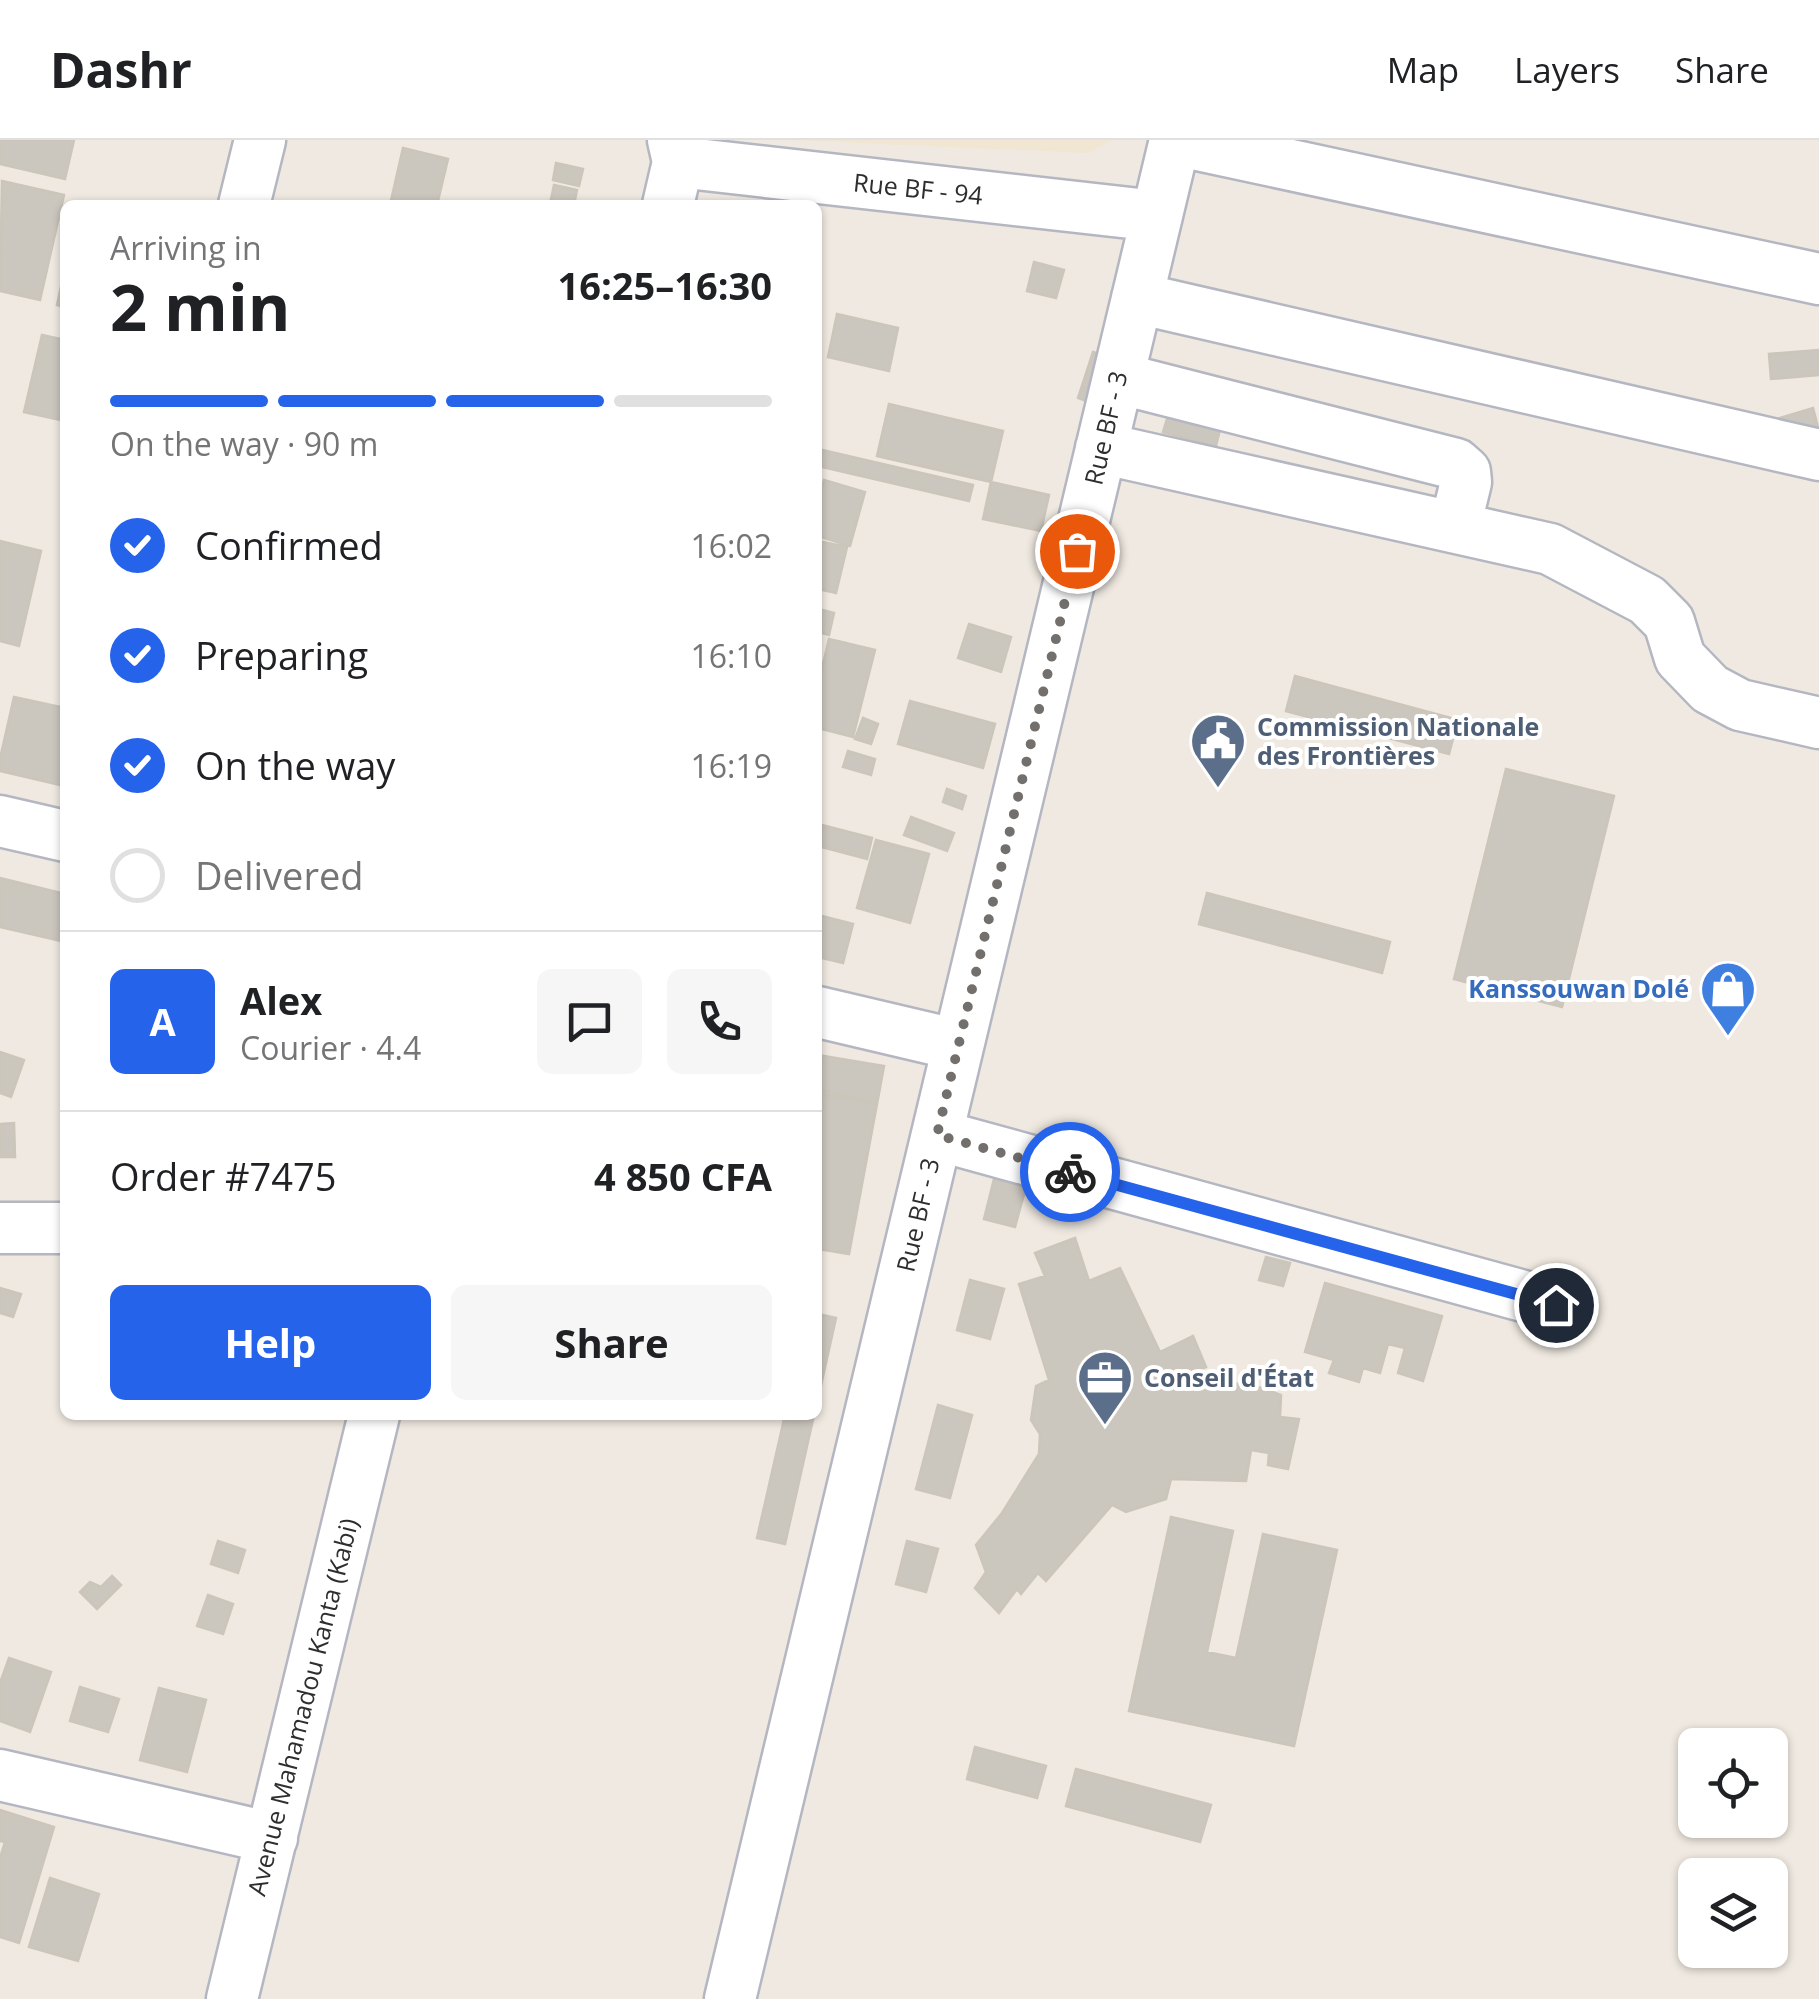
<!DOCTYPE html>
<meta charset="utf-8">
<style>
:root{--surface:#fff;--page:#f6f6f6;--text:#202124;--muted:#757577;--line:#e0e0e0;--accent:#2563eb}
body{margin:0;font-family:"Open Sans",sans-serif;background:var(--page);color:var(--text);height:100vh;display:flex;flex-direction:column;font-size:38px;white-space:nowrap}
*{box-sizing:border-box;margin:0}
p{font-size:32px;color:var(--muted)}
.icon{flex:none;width:55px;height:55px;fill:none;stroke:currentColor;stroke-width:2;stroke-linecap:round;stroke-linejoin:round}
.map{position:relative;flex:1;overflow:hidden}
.details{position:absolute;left:60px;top:60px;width:762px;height:1220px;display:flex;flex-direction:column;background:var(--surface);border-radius:15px;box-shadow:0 2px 8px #0004}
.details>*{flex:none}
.tools{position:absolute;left:1678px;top:1588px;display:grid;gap:20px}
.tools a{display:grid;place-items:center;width:110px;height:110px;border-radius:15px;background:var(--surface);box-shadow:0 2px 8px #0004;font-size:50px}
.pin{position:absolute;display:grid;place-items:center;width:85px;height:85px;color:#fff;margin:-42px;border:5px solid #fff;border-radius:50%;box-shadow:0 2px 10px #0007}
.courier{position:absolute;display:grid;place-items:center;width:100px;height:100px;margin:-50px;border:8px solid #2563eb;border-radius:50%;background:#fff;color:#222;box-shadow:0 2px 12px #0007}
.headline em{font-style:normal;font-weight:700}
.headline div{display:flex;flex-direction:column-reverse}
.headline{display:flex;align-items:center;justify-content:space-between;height:170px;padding:0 50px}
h1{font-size:65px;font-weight:700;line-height:75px}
.bar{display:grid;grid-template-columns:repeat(4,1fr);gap:15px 10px;align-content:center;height:120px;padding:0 50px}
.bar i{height:12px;border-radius:8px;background:var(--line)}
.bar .active{background:var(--accent)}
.bar p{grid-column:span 4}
.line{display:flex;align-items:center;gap:25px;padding:0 50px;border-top:2px solid var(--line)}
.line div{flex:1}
.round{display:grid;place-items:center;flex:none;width:105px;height:105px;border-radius:15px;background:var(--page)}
ol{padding:0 50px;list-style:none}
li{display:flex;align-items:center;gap:30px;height:110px}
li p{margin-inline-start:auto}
li .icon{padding:10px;border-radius:50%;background:var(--accent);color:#fff;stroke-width:4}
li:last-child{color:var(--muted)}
li i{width:55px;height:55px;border:5px solid var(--line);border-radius:50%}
.button{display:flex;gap:20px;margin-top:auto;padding:20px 50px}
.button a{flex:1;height:115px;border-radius:15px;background:var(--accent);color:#fff;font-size:40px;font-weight:700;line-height:115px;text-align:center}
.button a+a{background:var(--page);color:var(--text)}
header{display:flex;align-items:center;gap:60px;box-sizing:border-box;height:140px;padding:0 50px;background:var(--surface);border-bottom:2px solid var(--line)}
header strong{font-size:48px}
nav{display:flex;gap:55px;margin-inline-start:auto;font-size:35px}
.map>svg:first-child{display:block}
.education{fill:#f0e6d1}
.building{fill:#cbc7bf;stroke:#cbc5ba;stroke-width:2.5}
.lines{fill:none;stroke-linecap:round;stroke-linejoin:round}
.minor-casing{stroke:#b4b7c1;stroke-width:55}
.minor{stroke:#fff;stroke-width:50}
.done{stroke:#726f6d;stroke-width:10;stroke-dasharray:0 18}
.route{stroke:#2563eb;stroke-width:12}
.labels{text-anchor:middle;stroke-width:8;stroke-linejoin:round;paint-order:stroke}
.street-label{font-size:25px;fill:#2e2e2e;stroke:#fff}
.service-label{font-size:25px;font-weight:bold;fill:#4e5e75;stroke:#fff;text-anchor:start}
.shop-label{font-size:25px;font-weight:bold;fill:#366cbe;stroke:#fff;text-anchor:end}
</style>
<header>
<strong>Dashr</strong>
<nav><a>Map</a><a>Layers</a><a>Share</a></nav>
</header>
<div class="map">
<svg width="1819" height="1859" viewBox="0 0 1819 1859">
<rect width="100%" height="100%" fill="#efe9e1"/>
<path class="education" d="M791,0H1112L1088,13Z"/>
<path class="building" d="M0,0H74L65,39L0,24Z
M403,8L448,19L437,65H390Z
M556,23L583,29L579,46L553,40Z
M2,41L64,55L40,160L0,151Z
M554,45L577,50L574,65L550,64Z
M1034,122L1064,130L1056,158L1027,151Z
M65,128V167L57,165Z
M837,174L898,188L889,231L828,217Z
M42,195L65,200V281L24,272Z
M1819,210V235L1771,239L1769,214Z
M1093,212L1118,220L1103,267L1078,258Z
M1175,253L1225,269L1216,306L1163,292Z
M889,264L1003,291L991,342L877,316Z
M1813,268L1819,291L1770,281Z
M818,309L973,345L969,361L818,326Z
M824,340L865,352L850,406L818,396V361Z
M991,342L1049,355L1041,391L983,379Z
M0,401L41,411L19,506L0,501Z
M818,401L847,407L836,453L818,449Z
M818,469L834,473L829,495L818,492Z
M969,484L1011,497L1001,532L958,518Z
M829,499L875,510L853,597L818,588V545Z
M1295,536L1458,580L1449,614L1286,571Z
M14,557L65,568V624L60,645L0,631V619Z
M910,561L995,584L983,628L898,604Z
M863,578L878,584L871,604L855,599Z
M848,611L875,619L871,635L843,627Z
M1506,629L1614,656L1562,867L1454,839Z
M947,649L966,656L962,669L943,662Z
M911,677L954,693L947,711L904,695Z
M818,684L872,698L867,719L818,706Z
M876,700L929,714L910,783L857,768Z
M0,738L65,754V802L0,787Z
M1207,753L1390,802L1382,833L1199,784Z
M818,775L853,784L843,823L818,817Z
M0,912L24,920L11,957L0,953Z
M818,915L884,926L877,964L818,954Z
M818,949L877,964L849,1114L818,1109Z
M14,983L15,1017H0V984Z
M994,1039L1026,1047L1015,1087L984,1079Z
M1075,1098L1089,1141L1120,1128L1160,1212L1193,1196L1206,1227L1185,1235L1188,1247L1228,1242L1262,1248L1281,1255L1280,1277L1299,1279L1288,1329L1268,1325L1269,1313L1251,1310L1246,1341L1171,1339L1166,1359L1126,1372L1112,1365L1046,1441L1038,1433L1021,1454L1017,1449L999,1473L975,1448L986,1432L976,1405L1002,1373L1039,1314L1040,1294L1031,1280L1036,1246L1049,1240L1019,1144L1045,1136L1035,1113Z
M1266,1117L1290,1123L1283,1146L1259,1140Z
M970,1140L1004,1149L990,1199L957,1190Z
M1325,1143L1442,1176L1423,1241L1398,1233L1405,1208L1388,1204L1380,1233L1363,1228L1359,1242L1329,1233L1334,1220L1305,1212Z
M0,1148L21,1154L13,1177L0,1173Z
M818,1174L836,1178L818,1259Z
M938,1265L972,1275L950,1358L916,1349Z
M785,1275H814L785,1404L757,1398Z
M1171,1377L1233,1391L1207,1512L1236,1518L1263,1394L1337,1410L1294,1606L1129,1571Z
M218,1401L245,1410L238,1433L211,1424Z
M907,1401L938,1409L926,1452L896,1444Z
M112,1436L121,1445L97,1469L80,1452L90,1442L101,1447Z
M208,1455L233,1464L223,1494L197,1486Z
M9,1518L51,1532L30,1592L0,1581V1543Z
M80,1547L119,1559L108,1592L70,1581Z
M159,1548L206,1560L187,1632L140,1620Z
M975,1607L1046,1626L1037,1658L967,1639Z
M1076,1629L1211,1665L1200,1702L1066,1666Z
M0,1670L54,1687L19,1803L0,1797V1718L5,1702L0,1701Z
M50,1738L99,1754L78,1821L29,1807Z"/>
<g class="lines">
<g class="minor-casing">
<path id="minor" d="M678,22L1157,76
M244,65L260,0
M668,65L678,22L673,0
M1137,158L1819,315
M1118,238L1456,324L1465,332L1466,342L1455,387
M1101,308L1550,409L1647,460L1669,482L1680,518L1710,549L1740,565L1819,583
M0,681L65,696
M818,872L958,905
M937,995L1556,1165
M0,1088H65
M0,1635L272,1698
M232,1859L374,1275
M730,1859L1175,0L1819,139"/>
</g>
<use href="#minor" class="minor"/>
</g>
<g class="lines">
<path class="done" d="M1070,1032L937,995L1077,411"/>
<path class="route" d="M1070,1032L1556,1165"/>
</g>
<defs>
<g id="civic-pin" transform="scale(2.875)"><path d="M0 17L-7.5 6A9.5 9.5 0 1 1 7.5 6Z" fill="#5c6f8a" stroke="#fff"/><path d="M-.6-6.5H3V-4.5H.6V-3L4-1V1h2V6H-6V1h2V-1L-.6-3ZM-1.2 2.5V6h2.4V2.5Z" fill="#fff"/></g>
<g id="shop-pin" transform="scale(2.875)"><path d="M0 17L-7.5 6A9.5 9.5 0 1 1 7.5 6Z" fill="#3f7fe0" stroke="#fff"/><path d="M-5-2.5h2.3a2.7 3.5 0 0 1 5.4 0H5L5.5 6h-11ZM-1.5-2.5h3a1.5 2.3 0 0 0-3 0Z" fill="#fff"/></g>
<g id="office-pin" transform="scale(2.875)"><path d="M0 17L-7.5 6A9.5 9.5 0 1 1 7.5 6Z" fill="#5c6f8a" stroke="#fff"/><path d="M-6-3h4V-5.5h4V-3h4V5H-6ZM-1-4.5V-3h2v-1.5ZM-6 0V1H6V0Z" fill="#fff"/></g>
</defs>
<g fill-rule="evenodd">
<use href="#civic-pin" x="1218" y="601"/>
<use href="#shop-pin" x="1728" y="849"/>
<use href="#office-pin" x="1105" y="1238"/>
</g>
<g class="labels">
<g class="street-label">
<text transform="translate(918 49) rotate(6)" y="9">Rue BF - 94</text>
<text transform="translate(1106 288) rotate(-77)" y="9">Rue BF - 3</text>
<text transform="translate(918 1075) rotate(-77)" y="9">Rue BF - 3</text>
<text transform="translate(303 1567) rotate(-76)" y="9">Avenue Mahamadou Kanta (Kabi)</text>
</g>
<g class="service-label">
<text x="1257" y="596">Commission Nationale<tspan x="1257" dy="29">des Frontières</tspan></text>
<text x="1144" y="1247">Conseil d'État</text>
</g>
<g class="shop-label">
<text x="1689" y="858">Kanssouwan Dolé</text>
</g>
</g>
</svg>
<div class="tools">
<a><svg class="icon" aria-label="locate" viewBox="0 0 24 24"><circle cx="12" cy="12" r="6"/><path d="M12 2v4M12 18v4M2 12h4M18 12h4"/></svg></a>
<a><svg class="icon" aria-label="layers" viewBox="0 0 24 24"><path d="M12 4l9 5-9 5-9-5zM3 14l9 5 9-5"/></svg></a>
</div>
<div class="pin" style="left:1077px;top:411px;background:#ea580c"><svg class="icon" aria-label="bag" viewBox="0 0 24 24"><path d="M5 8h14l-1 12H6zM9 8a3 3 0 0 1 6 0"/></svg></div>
<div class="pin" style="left:1556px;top:1165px;background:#1f2937"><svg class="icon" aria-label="home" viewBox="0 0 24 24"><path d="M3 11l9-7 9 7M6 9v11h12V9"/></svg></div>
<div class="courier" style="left:1070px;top:1032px"><svg class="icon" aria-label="bike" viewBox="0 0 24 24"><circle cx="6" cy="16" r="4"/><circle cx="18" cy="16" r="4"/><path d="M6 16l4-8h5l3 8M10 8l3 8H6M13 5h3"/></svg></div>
<section class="details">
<div class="headline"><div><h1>2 min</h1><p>Arriving in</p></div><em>16:25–16:30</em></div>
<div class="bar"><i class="active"></i><i class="active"></i><i class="active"></i><i></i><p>On the way · 90 m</p></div>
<ol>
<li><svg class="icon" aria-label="check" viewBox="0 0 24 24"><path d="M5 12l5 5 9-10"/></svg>Confirmed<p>16:02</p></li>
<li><svg class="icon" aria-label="check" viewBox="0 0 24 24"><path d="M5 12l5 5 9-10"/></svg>Preparing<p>16:10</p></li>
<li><svg class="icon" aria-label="check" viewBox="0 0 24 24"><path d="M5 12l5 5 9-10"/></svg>On the way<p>16:19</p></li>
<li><i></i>Delivered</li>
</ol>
<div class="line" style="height:180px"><b class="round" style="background:var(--accent);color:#fff">A</b><div><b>Alex</b><p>Courier · 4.4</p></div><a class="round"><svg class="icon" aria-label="chat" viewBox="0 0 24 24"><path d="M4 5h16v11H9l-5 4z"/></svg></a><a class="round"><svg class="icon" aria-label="phone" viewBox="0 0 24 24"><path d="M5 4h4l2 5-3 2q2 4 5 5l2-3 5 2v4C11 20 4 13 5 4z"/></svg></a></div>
<div class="line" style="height:130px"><div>Order #7475</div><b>4 850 CFA</b></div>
<div class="button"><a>Help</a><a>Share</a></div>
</section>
</div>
